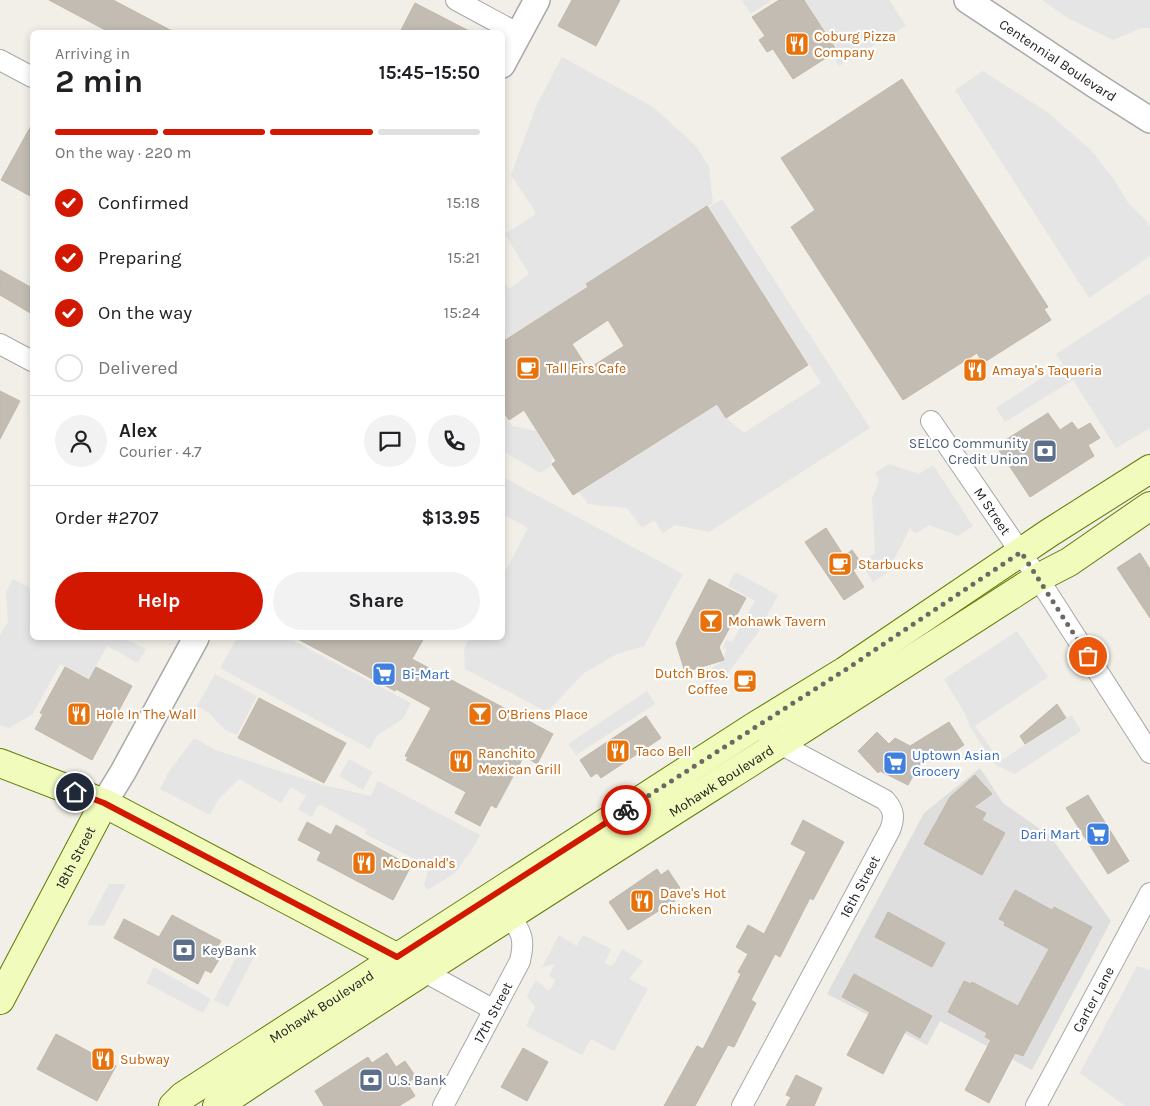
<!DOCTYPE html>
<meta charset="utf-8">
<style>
:root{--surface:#fff;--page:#f2f2f2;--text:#202124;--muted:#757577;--line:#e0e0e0;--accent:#d21800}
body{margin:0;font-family:Karla,sans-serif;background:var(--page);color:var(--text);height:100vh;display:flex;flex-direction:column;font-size:19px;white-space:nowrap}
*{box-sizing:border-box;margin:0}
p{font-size:16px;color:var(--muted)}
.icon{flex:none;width:28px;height:28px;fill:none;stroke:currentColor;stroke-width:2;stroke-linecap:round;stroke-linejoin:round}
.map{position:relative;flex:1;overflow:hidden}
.panel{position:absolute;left:30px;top:30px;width:475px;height:610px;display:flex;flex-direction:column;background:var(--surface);border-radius:8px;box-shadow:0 2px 8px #0003}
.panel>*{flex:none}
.pin{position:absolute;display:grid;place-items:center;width:42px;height:42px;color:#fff;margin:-21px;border:2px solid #fff;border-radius:50%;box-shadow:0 1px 5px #0007}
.courier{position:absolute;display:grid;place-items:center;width:50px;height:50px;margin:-25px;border:4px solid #d21800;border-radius:50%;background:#fff;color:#222;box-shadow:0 1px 6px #0007}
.summary em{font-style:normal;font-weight:700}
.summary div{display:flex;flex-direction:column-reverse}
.summary{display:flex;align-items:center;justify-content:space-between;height:85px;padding:0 25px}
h1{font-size:32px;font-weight:700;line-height:38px}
.bar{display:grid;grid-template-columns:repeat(4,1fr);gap:8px 5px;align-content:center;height:60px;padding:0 25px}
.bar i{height:6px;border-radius:4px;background:var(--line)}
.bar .current{background:var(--accent)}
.bar p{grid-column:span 4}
.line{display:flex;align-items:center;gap:12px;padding:0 25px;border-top:1px solid var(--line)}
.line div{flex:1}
.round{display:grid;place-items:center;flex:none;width:52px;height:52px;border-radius:26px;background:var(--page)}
ol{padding:0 25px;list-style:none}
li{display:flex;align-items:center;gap:15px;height:55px}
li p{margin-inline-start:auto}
li .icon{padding:5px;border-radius:50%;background:var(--accent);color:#fff;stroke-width:4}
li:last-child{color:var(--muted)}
li i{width:28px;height:28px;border:2px solid var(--line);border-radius:50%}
.primary-button{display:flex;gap:10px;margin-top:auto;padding:10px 25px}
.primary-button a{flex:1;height:58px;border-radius:30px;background:var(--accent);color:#fff;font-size:20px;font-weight:700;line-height:58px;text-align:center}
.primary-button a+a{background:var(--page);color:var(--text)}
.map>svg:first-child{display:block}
.residential{fill:#dfdede}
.parking{fill:#e5e5e5}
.building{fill:#c2bcb3;stroke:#c3b8a9;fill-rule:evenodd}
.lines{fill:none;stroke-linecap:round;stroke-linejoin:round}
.minor-casing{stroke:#a8a8a8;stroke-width:22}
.tertiary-casing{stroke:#a8a8a8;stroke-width:28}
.secondary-casing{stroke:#617d03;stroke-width:30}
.minor{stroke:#fff;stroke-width:20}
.tertiary{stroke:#fff;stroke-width:25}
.secondary{stroke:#f0fbbc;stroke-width:28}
.done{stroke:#6a6966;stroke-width:5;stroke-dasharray:0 9}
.route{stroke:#d21800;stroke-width:6}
.labels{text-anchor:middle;stroke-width:4.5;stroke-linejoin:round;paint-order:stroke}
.food-label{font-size:14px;fill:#c56008;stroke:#fff;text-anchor:start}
.street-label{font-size:14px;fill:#212121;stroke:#fff}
.service-label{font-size:14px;fill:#4e5e75;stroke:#fff;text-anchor:start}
.shop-label{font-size:14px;fill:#366cbe;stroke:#fff;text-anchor:start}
</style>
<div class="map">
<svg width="1150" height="1106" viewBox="0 0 1150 1106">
<rect width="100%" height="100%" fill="#f1efe7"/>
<path class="residential" d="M980,768L1003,803L1050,836L1111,921L1032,1070L940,1021L927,1045L827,994L924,813Z"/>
<path class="parking" d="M744,0H772L751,14L742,1Z
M805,0H889L906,26L839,66L834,57L838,51Z
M1042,0H1150V28H1141L1113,40L1068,18Z
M562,57L653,107L695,145L709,166L713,203L586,284L588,287L503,340L502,280L509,289L529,274L505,234L535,215V211L511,175L537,104Z
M983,71L1047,112L1090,149L1113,178L1129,204L1145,219L1150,226V256L1089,298L955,90Z
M722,199L870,428L709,532L675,525L663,533L654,520L642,528L627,508L588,504L579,492L717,404L726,418L744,433L821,383L708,208Z
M1150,293V428L1116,448L1073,380L1005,422L996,408L1063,364L1056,354Z
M502,412L512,426L536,431L551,455L552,465L540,473L503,451Z
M889,464L919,474L933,465L973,526L958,536L929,525L915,534L910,528L887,573L873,582L861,563L875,553L872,498L879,481L875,473Z
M503,477L683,574L644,646L617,654L584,673L547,712L465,669L464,649L470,638H502L503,576L528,528L503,514Z
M735,572L778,595L757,634L728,673L709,687L701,676L720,663L727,650L723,647L726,640L732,642L755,601L728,586Z
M13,579L32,589V638H123L146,649L138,663L107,646L89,679L60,664L33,714L9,728L0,725V635L8,622L6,592Z
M1017,631L1048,677L975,726L1000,761L1072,715L1081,731L1015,774L994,764L970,727L965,714L944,679Z
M237,638H288L411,703L403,719L377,735L370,749L220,668Z
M215,674L257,696L237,735L225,730L209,713L197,706Z
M647,691L655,704L576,755L568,744Z
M194,738L215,750L323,785L371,796L378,781L480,835L472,850L454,874L427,890L424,885L429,866L365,834L367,830L319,804L312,817L298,809L306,796L291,787L281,803L239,779L218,800L210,815L160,789L168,773Z
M349,759L373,772L363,790L339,776Z
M109,884H126L104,926L87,925Z
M559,935L577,946L583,935L611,949L605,963L610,966L614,964L622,949L643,961L629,979L648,989L614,1051L591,1039L582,1055L526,1026L535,1007L527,996L536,980L549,991L556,980L549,976L555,964L542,967Z
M240,950L254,957L228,1007L214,1000Z
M1137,966L1150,970V1106H1125L1080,1073Z
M154,967L211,999L203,1013L146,983Z"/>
<path class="building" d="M49,0H113L174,32H109Z
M572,0H620L596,46L558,26Z
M779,0H804L837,51L793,79L773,49L767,52L759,40L765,36L752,17Z
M415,3L471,32H400Z
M902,79L1048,307L1044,309L1051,320L983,363L977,353L903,400L791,227L815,210L781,158Z
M32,124V197L1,180Z
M707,206L808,365L726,418L717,404L573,495L552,464L556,461L524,410L509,420L502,410V342L588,287L586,284ZM608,320L624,346L588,369L572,344Z
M0,270L32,288V314L0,295Z
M0,391L20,401L0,439Z
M1048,413L1060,430L1072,422L1078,430L1090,423L1100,438L1088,445L1094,456L1030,497L996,446Z
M826,528L844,556L852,550L862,564L853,570L864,587L844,600L805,542Z
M1140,553L1150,569V618L1117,568Z
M709,579L746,598L719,647L724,660L685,672L676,643Z
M296,638H424L412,659L553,734L537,764L524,756L496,808L491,805L480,826L455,813L466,792L406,760L408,757L405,756L431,708L396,689L395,691Z
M65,667L89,680L96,667L132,686L92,760L35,729L43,714L40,713Z
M259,698L346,743L324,783L238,738Z
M1057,704L1066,718L1025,744L1020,736Z
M646,716L661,738L601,778L597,773L591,777L580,760Z
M949,722L964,745L942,759L937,752L921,762L908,785L880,771L878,773L858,751L877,732L889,744L895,738L910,746Z
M975,775L992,794L974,807L986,813L982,820L1005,833L982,875L924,844L950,797Z
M1088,795L1129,861L1108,874L1066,808Z
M803,820L844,842L813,900L810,898L780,957L775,954L751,1000L756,1003L734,1047L728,1045L695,1106H664L697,1046L703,1049L741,974L738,972L748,954L736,947L748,925L764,934L806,852L791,844Z
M307,822L331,835L336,825L411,866L393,900L317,860L321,852L298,840Z
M657,869L661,875L668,870L680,888L672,893L676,900L628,930L609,902Z
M1015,890L1052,910L1054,907L1092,927L1023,1056L1015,1053L989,1103L965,1090L991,1040L985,1037L987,1033L948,1012L964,981L971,984L972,982L1018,1006L1049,949L1004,925L1005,922L999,919Z
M888,912L945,943L932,967L875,937Z
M172,915L221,941L213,955L220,958L211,973L205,970L198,984L114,938L124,919L159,937Z
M854,974L932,1016L920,1038L906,1030L883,1074L847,1055L870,1012L842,997Z
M56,1034L116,1066L97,1101L37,1069Z
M523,1048L548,1062L527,1101L501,1087Z
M387,1053L396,1067L405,1061L416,1077L407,1083L415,1096L399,1106H324L315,1091L368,1057L372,1063Z
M796,1075L822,1088L814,1106H786L791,1097L786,1095Z"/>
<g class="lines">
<g class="minor-casing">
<g id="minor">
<path d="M456,0L519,34"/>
<path d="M0,60L32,77"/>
<path d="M0,344L32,361"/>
<path id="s1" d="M931,421L1038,578L1150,753"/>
<path d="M423,971L494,1010"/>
<path id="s2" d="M443,1106L520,961C525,940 522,934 511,916"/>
<path id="s3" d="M742,1106L890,830C895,817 894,810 885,800L769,738"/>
<path id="s4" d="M1036,1106L1150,893"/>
</g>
</g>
<g class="tertiary-casing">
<g id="tertiary">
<path id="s5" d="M967,0L1095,85L1150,120"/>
<path d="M502,65L537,0"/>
<path d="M104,803L123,772L196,638"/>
</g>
</g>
<g class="secondary-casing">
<g id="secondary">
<path d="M0,763L104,803L411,965"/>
<path id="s6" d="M0,1000L104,803"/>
<path id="s7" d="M173,1106L183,1096L752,728L845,671L1049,533L1150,469"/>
<path id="s8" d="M217,1106C488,926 765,755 1038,578L1069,562L1150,506"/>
</g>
</g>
<use href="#minor" class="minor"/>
<use href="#tertiary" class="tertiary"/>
<use href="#secondary" class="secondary"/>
</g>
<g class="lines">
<path class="done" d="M626,810L845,670L1021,552L1088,656"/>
<path class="route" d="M75,792L104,803L397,957L626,810"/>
</g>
<defs>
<g id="restaurant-square" transform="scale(1.25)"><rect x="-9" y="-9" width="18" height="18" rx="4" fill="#e8710a" stroke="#fff"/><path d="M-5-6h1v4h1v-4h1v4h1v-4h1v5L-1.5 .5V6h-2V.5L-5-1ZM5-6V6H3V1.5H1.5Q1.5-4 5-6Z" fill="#fff"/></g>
<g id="cafe-square" transform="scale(1.25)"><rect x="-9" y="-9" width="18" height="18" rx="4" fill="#e8710a" stroke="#fff"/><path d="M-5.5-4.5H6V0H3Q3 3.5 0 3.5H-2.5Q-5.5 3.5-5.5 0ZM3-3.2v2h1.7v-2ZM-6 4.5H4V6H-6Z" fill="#fff"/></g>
<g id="bank-square" transform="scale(1.25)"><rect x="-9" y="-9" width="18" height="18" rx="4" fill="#5c6f8a" stroke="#fff"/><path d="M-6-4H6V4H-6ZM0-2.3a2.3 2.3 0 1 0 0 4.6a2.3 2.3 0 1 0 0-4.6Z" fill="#fff"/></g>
<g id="bar-square" transform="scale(1.25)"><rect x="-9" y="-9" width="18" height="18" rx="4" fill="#e8710a" stroke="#fff"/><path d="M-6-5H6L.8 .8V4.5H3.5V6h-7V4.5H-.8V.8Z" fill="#fff"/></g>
<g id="supermarket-square" transform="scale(1.25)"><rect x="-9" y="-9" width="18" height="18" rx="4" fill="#3f7fe0" stroke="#fff"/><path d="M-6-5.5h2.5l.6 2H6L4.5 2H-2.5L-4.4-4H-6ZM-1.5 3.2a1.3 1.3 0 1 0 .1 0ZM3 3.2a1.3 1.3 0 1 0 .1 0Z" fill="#fff"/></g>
</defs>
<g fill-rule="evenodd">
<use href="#restaurant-square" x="797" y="44"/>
<use href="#cafe-square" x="528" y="368"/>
<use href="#restaurant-square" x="975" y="370"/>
<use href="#bank-square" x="1045" y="451"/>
<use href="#cafe-square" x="840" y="564"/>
<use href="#bar-square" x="711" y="621"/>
<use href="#supermarket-square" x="384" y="674"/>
<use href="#cafe-square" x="745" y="681"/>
<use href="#restaurant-square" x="79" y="714"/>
<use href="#bar-square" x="480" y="714"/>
<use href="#restaurant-square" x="618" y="751"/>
<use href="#restaurant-square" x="461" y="761"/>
<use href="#supermarket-square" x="895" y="763"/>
<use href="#supermarket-square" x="1098" y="834"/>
<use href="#restaurant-square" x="364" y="863"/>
<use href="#restaurant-square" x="642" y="901"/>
<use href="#bank-square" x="184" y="950"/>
<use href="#restaurant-square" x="103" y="1059"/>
<use href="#bank-square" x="371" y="1080"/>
</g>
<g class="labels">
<g class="food-label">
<text x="814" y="41">Coburg Pizza<tspan x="814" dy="16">Company</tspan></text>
<text x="546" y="373">Tall Firs Cafe</text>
<text x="992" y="375">Amaya's Taqueria</text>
<text x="858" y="569">Starbucks</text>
<text x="728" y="626">Mohawk Tavern</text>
<text x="728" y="678" text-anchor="end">Dutch Bros.<tspan x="728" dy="16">Coffee</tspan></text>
<text x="96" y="719">Hole In The Wall</text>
<text x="498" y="719">O’Briens Place</text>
<text x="636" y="756">Taco Bell</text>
<text x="478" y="758">Ranchito<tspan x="478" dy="16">Mexican Grill</tspan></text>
<text x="382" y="868">McDonald's</text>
<text x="660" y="898">Dave's Hot<tspan x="660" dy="16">Chicken</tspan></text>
<text x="120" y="1064">Subway</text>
</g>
<g class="street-label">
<text dy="5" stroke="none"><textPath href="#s5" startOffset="109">Centennial Boulevard</textPath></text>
<text dy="5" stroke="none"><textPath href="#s1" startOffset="109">M Street</textPath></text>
<text dy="5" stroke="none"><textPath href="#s8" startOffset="600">Mohawk Boulevard</textPath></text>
<text dy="5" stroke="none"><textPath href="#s6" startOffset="161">18th Street</textPath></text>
<text dy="5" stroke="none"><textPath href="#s3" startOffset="249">16th Street</textPath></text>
<text dy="5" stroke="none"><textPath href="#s4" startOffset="121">Carter Lane</textPath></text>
<text dy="5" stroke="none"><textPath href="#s7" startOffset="179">Mohawk Boulevard</textPath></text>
<text dy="5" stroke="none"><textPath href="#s2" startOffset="106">17th Street</textPath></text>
</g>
<g class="service-label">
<text x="1028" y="448" text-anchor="end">SELCO Community<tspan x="1028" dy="16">Credit Union</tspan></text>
<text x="202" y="955">KeyBank</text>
<text x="388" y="1085">U.S. Bank</text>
</g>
<g class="shop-label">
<text x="402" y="679">Bi-Mart</text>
<text x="912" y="760">Uptown Asian<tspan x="912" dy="16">Grocery</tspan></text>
<text x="1080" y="839" text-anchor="end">Dari Mart</text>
</g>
</g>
</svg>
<div class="pin" style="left:1088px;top:656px;background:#ea580c"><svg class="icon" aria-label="bag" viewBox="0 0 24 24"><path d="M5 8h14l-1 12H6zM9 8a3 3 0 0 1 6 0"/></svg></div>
<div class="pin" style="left:75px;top:792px;background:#1f2937"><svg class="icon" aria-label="home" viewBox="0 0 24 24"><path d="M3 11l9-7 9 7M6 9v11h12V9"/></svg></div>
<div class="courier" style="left:626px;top:810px"><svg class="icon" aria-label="bike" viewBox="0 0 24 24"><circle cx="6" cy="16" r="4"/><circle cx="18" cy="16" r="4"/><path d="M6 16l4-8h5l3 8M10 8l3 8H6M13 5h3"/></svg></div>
<section class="panel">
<div class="summary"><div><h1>2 min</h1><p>Arriving in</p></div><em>15:45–15:50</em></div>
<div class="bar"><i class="current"></i><i class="current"></i><i class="current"></i><i></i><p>On the way · 220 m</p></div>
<ol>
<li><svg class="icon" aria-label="check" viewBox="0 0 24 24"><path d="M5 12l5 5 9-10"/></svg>Confirmed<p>15:18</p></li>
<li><svg class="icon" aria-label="check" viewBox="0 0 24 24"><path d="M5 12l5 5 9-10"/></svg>Preparing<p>15:21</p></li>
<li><svg class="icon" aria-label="check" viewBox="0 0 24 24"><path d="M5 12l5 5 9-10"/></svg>On the way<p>15:24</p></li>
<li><i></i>Delivered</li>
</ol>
<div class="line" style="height:90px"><a class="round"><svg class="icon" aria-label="person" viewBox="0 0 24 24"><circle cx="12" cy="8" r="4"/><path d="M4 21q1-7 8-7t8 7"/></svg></a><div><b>Alex</b><p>Courier · 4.7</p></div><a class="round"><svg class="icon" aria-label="chat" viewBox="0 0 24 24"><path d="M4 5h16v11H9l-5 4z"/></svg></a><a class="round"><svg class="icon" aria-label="phone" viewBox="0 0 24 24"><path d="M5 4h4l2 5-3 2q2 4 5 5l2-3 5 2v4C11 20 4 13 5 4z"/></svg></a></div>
<div class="line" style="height:65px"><div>Order #2707</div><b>$13.95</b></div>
<div class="primary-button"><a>Help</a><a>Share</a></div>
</section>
</div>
